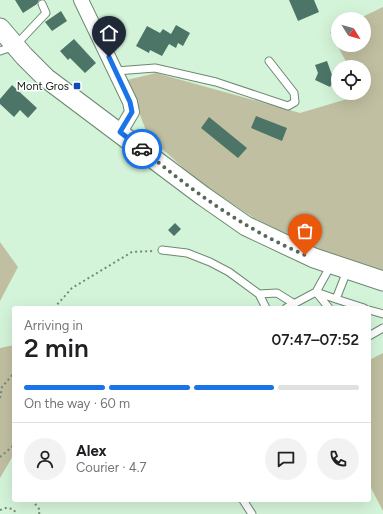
<!DOCTYPE html>
<meta charset="utf-8">
<style>
:root{--surface:#fff;--page:#f2f2f2;--text:#202124;--muted:#757577;--line:#e0e0e0;--accent:#1a73e8}
body{margin:0;font-family:Figtree,sans-serif;background:var(--page);color:var(--text);height:100vh;display:flex;flex-direction:column;font-size:15px;white-space:nowrap}
*{box-sizing:border-box;margin:0}
p{font-size:13px;color:var(--muted)}
.icon{flex:none;width:22px;height:22px;fill:none;stroke:currentColor;stroke-width:2;stroke-linecap:round;stroke-linejoin:round}
.map{position:relative;flex:1;overflow:hidden}
.details{position:absolute;left:12px;top:306px;width:359px;height:196px;display:flex;flex-direction:column;background:var(--surface);border-radius:4px;box-shadow:0 4px 16px #0002}
.details>*{flex:none}
.needle{width:26px;rotate:127deg}
.controls{position:absolute;left:331px;top:12px;display:grid;gap:8px}
.controls a{display:grid;place-items:center;width:40px;height:40px;border-radius:50%;background:var(--surface);box-shadow:0 4px 16px #0002;font-size:20px}
.pin{position:absolute;display:grid;place-items:center;width:34px;height:34px;color:#fff;margin:-41px -17px;border-radius:50% 50% 50% 0;rotate:-45deg;box-shadow:0 0 4px #0007}
.pin .icon{rotate:45deg}
.courier{position:absolute;display:grid;place-items:center;width:40px;height:40px;margin:-20px;border:3px solid #1a73e8;border-radius:50%;background:#fff;color:#222;box-shadow:0 1px 5px #0007}
.overview em{font-style:normal;font-weight:600}
.overview div{display:flex;flex-direction:column-reverse}
.overview{display:flex;align-items:center;justify-content:space-between;height:68px;padding:0 12px}
h1{font-size:26px;font-weight:600;line-height:30px}
.bar{display:grid;grid-template-columns:repeat(4,1fr);gap:6px 4px;align-content:center;height:48px;padding:0 12px}
.bar i{height:5px;border-radius:3px;background:var(--line)}
.bar .on{background:var(--accent)}
.bar p{grid-column:span 4}
.line{display:flex;align-items:center;gap:10px;padding:0 12px;border-top:1px solid var(--line)}
.line div{flex:1}
.round{display:grid;place-items:center;flex:none;width:42px;height:42px;border-radius:21px;background:var(--page)}
.map>svg:first-child{display:block}
.green{fill:#c1bfa1}
.building{fill:#4c7568}
.lines{fill:none;stroke-linecap:round;stroke-linejoin:round}
.service-casing{stroke:#6c8971;stroke-width:9}
.minor-casing{stroke:#6c8971;stroke-width:16}
.secondary-casing{stroke:#6c8971;stroke-width:21}
.path{stroke:#738977;stroke-width:2;stroke-dasharray:2 3;stroke-linecap:butt}
.service{stroke:#fff;stroke-width:7}
.minor{stroke:#fff;stroke-width:14}
.secondary{stroke:#fff;stroke-width:19}
.done{stroke:#576a5a;stroke-width:4;stroke-dasharray:0 7.2}
.route{stroke:#1a73e8;stroke-width:5}
.poi-dot{fill:#0e4db8;stroke:#fff;stroke-width:1.5}
.labels{text-anchor:middle;stroke-width:3;stroke-linejoin:round;paint-order:stroke}
.poi-label{font-size:11px;fill:#141f16;stroke:#fff;text-anchor:end}
</style>
<div class="map">
<svg width="383" height="514" viewBox="0 0 383 514">
<rect width="100%" height="100%" fill="#d4f4d9"/>
<path class="green" d="M383,7V271L361,265L279,234L200,183L148,136L127,80L156,73L300,113L364,94V67H349L330,32L338,28V45H364V19H358Z
M0,242L18,267L0,301Z
M14,345V454L0,478V348Z
M383,353V511L369,484V360Z"/>
<path class="building" d="M15,0H39L37,4L23,13Z
M289,0H314L319,12L298,21Z
M61,11L67,21L52,31L45,22Z
M176,25L190,33L183,46L178,43L176,48L169,44L162,56L150,50L149,53L136,46L147,26L160,33L163,29L171,34Z
M74,39L96,63L85,73L70,58L68,60L60,51Z
M327,61L332,75L336,77L330,87L315,80L318,73L315,65Z
M12,85L37,108L28,118L20,110L14,117L0,104V99Z
M256,116L287,128L282,141L251,128Z
M209,117L247,148L238,158L201,128Z
M175,223L181,229L174,236L168,230Z"/>
<g class="lines">
<g class="service-casing">
<path id="service" d="M0,51L15,46L46,13L42,4
M116,71L155,68L216,82L288,106L295,102L294,93L269,61
M162,250L187,253L210,262L229,272L259,294L266,308
M347,271L336,299L364,308
M259,294L277,293L293,303
M286,308L316,292L336,299
M329,308L316,292L331,265
M369,310L383,314
M369,336L383,328
M243,500L252,514"/>
</g>
<g class="minor-casing">
<path id="minor" d="M81,0L130,102L132,112L120,132"/>
</g>
<g class="secondary-casing">
<path id="secondary" d="M0,28L24,56L46,78L203,196L246,226L314,258L383,281"/>
</g>
<path class="path" d="M54,308L72,288L132,252L153,251
M0,398L2,387L14,373
M0,457L14,445
M32,500L40,510L39,514
M0,510L6,508L13,509L17,514"/>
<use href="#service" class="service"/>
<use href="#minor" class="minor"/>
<use href="#secondary" class="secondary"/>
</g>
<g class="lines">
<path class="done" d="M142,149C192,191 244,229 305,255"/>
<path class="route" d="M109,57L130,102L132,112L120,132L142,149"/>
</g>
<rect class="poi-dot" x="73" y="82" width="8" height="8" rx="2"/>
<g class="labels">
<g class="poi-label">
<text x="69" y="90">Mont Gros</text>
</g>
</g>
</svg>
<div class="controls">
<a><svg class="needle" viewBox="-14 -14 28 28"><path d="M0-13l5 13h-10z" fill="#e53935"/><path d="M0 13l5-13h-10z" fill="#757577"/></svg></a>
<a><svg class="icon" aria-label="locate" viewBox="0 0 24 24"><circle cx="12" cy="12" r="6"/><path d="M12 2v4M12 18v4M2 12h4M18 12h4"/></svg></a>
</div>
<div class="pin" style="left:305px;top:255px;background:#ea580c"><svg class="icon" aria-label="bag" viewBox="0 0 24 24"><path d="M5 8h14l-1 12H6zM9 8a3 3 0 0 1 6 0"/></svg></div>
<div class="pin" style="left:109px;top:57px;background:#1f2937"><svg class="icon" aria-label="home" viewBox="0 0 24 24"><path d="M3 11l9-7 9 7M6 9v11h12V9"/></svg></div>
<div class="courier" style="left:142px;top:149px"><svg class="icon" aria-label="car" viewBox="0 0 24 24"><path d="M5 17H2v-5l4-1 3-4h7l3 4 3 1v5h-3M9 17h6M6 11h13"/><circle cx="7" cy="17" r="2"/><circle cx="17" cy="17" r="2"/></svg></div>
<section class="details">
<div class="overview"><div><h1>2 min</h1><p>Arriving in</p></div><em>07:47–07:52</em></div>
<div class="bar"><i class="on"></i><i class="on"></i><i class="on"></i><i></i><p>On the way · 60 m</p></div>
<div class="line" style="height:72px"><a class="round"><svg class="icon" aria-label="person" viewBox="0 0 24 24"><circle cx="12" cy="8" r="4"/><path d="M4 21q1-7 8-7t8 7"/></svg></a><div><b>Alex</b><p>Courier · 4.7</p></div><a class="round"><svg class="icon" aria-label="chat" viewBox="0 0 24 24"><path d="M4 5h16v11H9l-5 4z"/></svg></a><a class="round"><svg class="icon" aria-label="phone" viewBox="0 0 24 24"><path d="M5 4h4l2 5-3 2q2 4 5 5l2-3 5 2v4C11 20 4 13 5 4z"/></svg></a></div>
</section>
</div>
